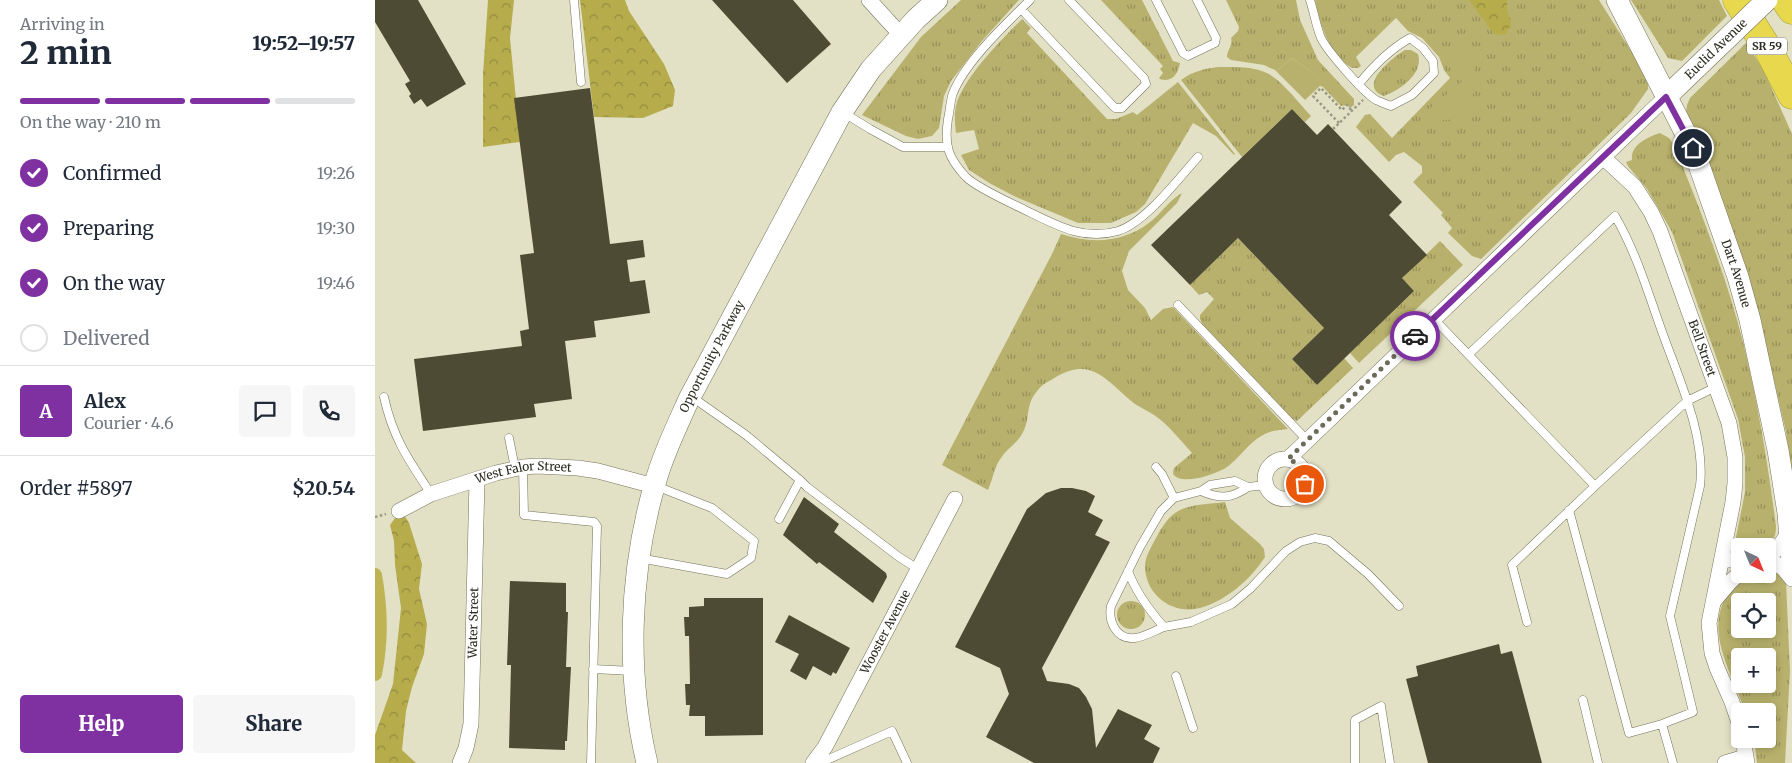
<!DOCTYPE html>
<meta charset="utf-8">
<style>
:root{--surface:#fff;--page:#f6f6f7;--text:#1f2937;--muted:#747a83;--line:#e0e1e3;--accent:#7f31a2}
body{margin:0;font-family:Merriweather,serif;background:var(--page);color:var(--text);height:100vh;display:flex;flex-direction:column;font-size:19px;white-space:nowrap}
*{box-sizing:border-box;margin:0}
p{font-size:16px;color:var(--muted)}
.icon{flex:none;width:28px;height:28px;fill:none;stroke:currentColor;stroke-width:2;stroke-linecap:round;stroke-linejoin:round}
.map{position:relative;flex:1;overflow:hidden}
.side{display:flex;flex-direction:column;background:var(--surface);width:375px}
.side>*{flex:none}
.needle{width:32px;rotate:137deg}
.controls{position:absolute;left:1356px;top:538px;display:grid;gap:10px}
.controls a{display:grid;place-items:center;width:45px;height:45px;border-radius:5px;background:var(--surface);box-shadow:0 2px 8px #0003;font-size:25px}
.pin{position:absolute;display:grid;place-items:center;width:42px;height:42px;color:#fff;margin:-21px;border:2px solid #fff;border-radius:50%;box-shadow:0 1px 5px #0007}
.courier{position:absolute;display:grid;place-items:center;width:50px;height:50px;margin:-25px;border:4px solid #7f31a2;border-radius:50%;background:#fff;color:#222;box-shadow:0 1px 6px #0007}
.head em{font-style:normal;font-weight:800}
.head div{display:flex;flex-direction:column-reverse}
.head{display:flex;align-items:center;justify-content:space-between;height:85px;padding:0 20px}
h1{font-size:32px;font-weight:800;line-height:38px}
.bar{display:grid;grid-template-columns:repeat(4,1fr);gap:8px 5px;align-content:center;height:60px;padding:0 20px}
.bar i{height:6px;border-radius:4px;background:var(--line)}
.bar .current{background:var(--accent)}
.bar p{grid-column:span 4}
.line{display:flex;align-items:center;gap:12px;padding:0 20px;border-top:1px solid var(--line)}
.line div{flex:1}
.round{display:grid;place-items:center;flex:none;width:52px;height:52px;border-radius:5px;background:var(--page)}
ol{padding:0 20px;list-style:none}
li{display:flex;align-items:center;gap:15px;height:55px}
li p{margin-inline-start:auto}
li .icon{padding:5px;border-radius:50%;background:var(--accent);color:#fff;stroke-width:4}
li:last-child{color:var(--muted)}
li i{width:28px;height:28px;border:2px solid var(--line);border-radius:50%}
.primary-button{display:flex;gap:10px;margin-top:auto;padding:10px 20px}
.primary-button a{flex:1;height:58px;border-radius:5px;background:var(--accent);color:#fff;font-size:20px;font-weight:800;line-height:58px;text-align:center}
.primary-button a+a{background:var(--page);color:var(--text)}
main{display:flex;flex:1;min-height:0}
.map>svg:first-child{display:block}
.grass{fill:url(#grass-tufts);fill-rule:evenodd}
.forest{fill:url(#forest-crowns)}
.garden{fill:#b8b16d}
.lines{fill:none;stroke-linecap:round;stroke-linejoin:round}
.canal{stroke:#beb454;stroke-width:14}
.building{fill:#4d4b33}
.lane-casing{stroke:#75735a;stroke-width:9}
.street-casing{stroke:#75735a;stroke-width:16}
.secondary-casing{stroke:#75735a;stroke-width:22}
.highway-casing{stroke:#a69b3e;stroke-width:29}
.path{stroke:#9a9983;stroke-width:2.5;stroke-dasharray:2.5 2.5;stroke-linecap:butt}
.lane{stroke:#fff;stroke-width:8}
.street{stroke:#fff;stroke-width:15}
.secondary{stroke:#fff;stroke-width:21}
.highway{stroke:#e7d84e;stroke-width:28}
.secondary-bridge-casing{stroke:#75735a;stroke-width:22;stroke-linecap:butt}
.secondary-bridge{stroke:#fff;stroke-width:21}
.done{stroke:#6c6b5a;stroke-width:5;stroke-dasharray:0 9}
.route{stroke:#7f31a2;stroke-width:6}
.labels{text-anchor:middle;stroke-width:5;stroke-linejoin:round;paint-order:stroke}
.shield{fill:#fff;stroke:#6b6b63;stroke-width:1}
.shield-label{font-size:11px;font-weight:bold;fill:#2c2b20}
.street-label{font-size:12px;fill:#2c2b20;stroke:#fff}
</style>
<main>
<section class="side">
<div class="head"><div><h1>2 min</h1><p>Arriving in</p></div><em>19:52–19:57</em></div>
<div class="bar"><i class="current"></i><i class="current"></i><i class="current"></i><i></i><p>On the way · 210 m</p></div>
<ol>
<li><svg class="icon" aria-label="check" viewBox="0 0 24 24"><path d="M5 12l5 5 9-10"/></svg>Confirmed<p>19:26</p></li>
<li><svg class="icon" aria-label="check" viewBox="0 0 24 24"><path d="M5 12l5 5 9-10"/></svg>Preparing<p>19:30</p></li>
<li><svg class="icon" aria-label="check" viewBox="0 0 24 24"><path d="M5 12l5 5 9-10"/></svg>On the way<p>19:46</p></li>
<li><i></i>Delivered</li>
</ol>
<div class="line" style="height:90px"><b class="round" style="background:var(--accent);color:#fff">A</b><div><b>Alex</b><p>Courier · 4.6</p></div><a class="round"><svg class="icon" aria-label="chat" viewBox="0 0 24 24"><path d="M4 5h16v11H9l-5 4z"/></svg></a><a class="round"><svg class="icon" aria-label="phone" viewBox="0 0 24 24"><path d="M5 4h4l2 5-3 2q2 4 5 5l2-3 5 2v4C11 20 4 13 5 4z"/></svg></a></div>
<div class="line" style="height:65px"><div>Order #5897</div><b>$20.54</b></div>
<div class="primary-button"><a>Help</a><a>Share</a></div>
</section>
<div class="map">
<svg width="1417" height="763" viewBox="0 0 1417 763">
<defs>
<pattern id="grass-tufts" width="24" height="20" patternUnits="userSpaceOnUse" patternTransform="scale(1.25)"><rect width="24" height="20" fill="#b8b16d"/><path d="M3 7l-1-3M5 7V3M7 7l1-3M15 17l-1-3M17 17v-4M19 17l1-3" fill="none" stroke="#969059"/></pattern>
<pattern id="forest-crowns" width="20" height="18" patternUnits="userSpaceOnUse" patternTransform="scale(1.25)"><rect width="20" height="18" fill="#b6ac4c"/><path d="M2 6a3 3 0 1 1 6 0M12 15a3 3 0 1 1 6 0" fill="none" stroke="#948c3f"/></pattern>
</defs>
<rect width="100%" height="100%" fill="#e3e1c5"/>
<path class="grass" d="M586,0H644L607,41L576,81L569,96L564,128L557,136L543,139L531,136L487,115L546,37Z
M726,0H767L798,61L805,63C803,74 797,83 785,79L784,78L788,73L785,69L788,66Z
M851,0H921L925,20L943,60L979,99V105L975,108L972,105L966,106L948,87L950,85L933,69L916,58L903,70H900L889,65L856,60L852,57C852,50 858,45 856,38L863,31L864,27Z
M940,0H1224L1273,78V89L1256,113L1106,259L1097,256L1073,233L1077,228L1066,215L1068,213L1038,182L1047,173V166L1029,152L1021,155L1014,162L981,127L990,115L995,114L1017,138L1075,78L1069,70L1064,57L1047,38L1033,31L1021,18L981,57L986,66L983,68H977C954,54 945,25 940,0Z
M1256,0H1344L1352,16L1307,61L1293,58Z
M647,19L656,28L652,33L732,119H741L758,112L762,115L803,82L860,154L859,155L841,136L818,123L770,204L761,212L736,223H703L641,197L616,184L594,170L586,155L604,149L599,130L581,133C580,124 579,114 581,106C587,79 627,39 647,19Z
M1371,43L1388,69L1417,134V477L1411,432L1386,324L1311,113L1312,105L1315,98Z
M1030,50H1036L1043,54C1049,74 1025,90 1009,96C981,86 1018,57 1030,50Z
M843,67C860,67 879,66 894,74C910,84 923,102 936,116L930,122L917,109L867,157L806,80C818,71 829,69 843,67Z
M1285,133L1294,138L1299,145C1325,209 1351,275 1368,342C1383,403 1393,464 1401,526C1401,536 1399,540 1392,546H1365V550L1359,547L1370,492V457L1363,419L1297,232L1272,189L1253,166L1251,162L1257,160C1255,145 1273,137 1285,133Z
M807,193L802,203L754,251L747,271L753,290L770,308L776,320L788,309L798,307L913,429C906,430 897,430 890,434C874,441 864,460 849,469C837,475 807,486 798,474L799,468L817,453C805,440 794,425 779,415C773,411 766,408 760,404C733,383 718,355 681,377C675,381 667,384 663,390C649,406 656,418 648,432C643,443 632,448 626,458C619,467 618,479 613,490L567,465L677,254L686,234C716,244 749,243 775,222C787,213 794,200 807,193Z
M863,238L949,328L917,359L942,385L969,358L978,368L922,421L918,419L827,324L825,319V315L839,299L832,292L824,295L815,285Z
M1065,241L1088,265L984,363L975,353L1039,291L1027,278Z
M850,502L855,518L885,544L889,549L890,557C876,579 851,601 825,608C798,615 771,596 770,567C770,557 776,547 781,538C787,527 793,516 805,510C818,504 835,504 850,502Z
M1393,567L1399,568L1411,582L1415,671L1410,763H1382L1379,739H1392V711H1370C1357,674 1326,626 1356,590C1370,574 1372,574 1392,574ZM1365,601H1392V629H1365ZM1365,656H1392V684H1365Z
M742 615a14 14 0 1 1 28 0a14 14 0 1 1-28 0Z"/>
<path class="forest" d="M113,0H139L135,38L145,142L108,147V74Z
M205,0H250L254,11L289,64L300,90L298,106L268,118L219,117Z
M1094,0H1132V9L1136,25L1130,35L1119,34Z
M23,514L29,515L34,523L47,564L44,589L52,624L49,654L37,687L31,711L27,750L41,763H0V735L18,684L26,608L20,565L19,541L15,525Z"/>
<path class="garden" d="M1082,50C1117,56 1098,141 1056,115L1054,109L1087,82L1075,61Z
M916,58L933,69L951,85L948,87L945,86L930,100L900,70H903Z"/>
<g class="lines">
<path class="canal" d="M0,575C6,608 7,640 0,674"/>
</g>
<path class="building" d="M0,0H43L91,84L52,107L46,99L39,104L34,96L36,94L30,84L35,81L0,22Z
M337,0H418L456,44L412,83Z
M215,88L235,244L268,240L270,257L252,260L255,282L270,280L275,313L219,321L221,337L190,341L197,399L159,404L161,417L48,431L39,359L147,346L145,331L154,329L145,255L159,253L139,98Z
M917,109L942,135L953,124L1027,202L1014,215L1052,255L1027,278L1039,291L942,385L917,359L949,328L863,238L815,285L776,245Z
M686,488H697L711,491L720,496L713,512L728,520L720,535L735,542L667,668L672,681L694,684L704,688L711,697L717,709L721,748L743,709L777,725L769,739L785,748L778,763H659L611,737L634,694L625,668L580,647L652,509L671,493Z
M429,497L464,524L459,532L511,573L512,577L498,603L444,562L442,564L408,535Z
M135,581L191,583V612H193L191,667H196L192,741H190V750L134,748L136,665H132Z
M329,598H388V735L330,736V716H314L315,705H311L310,684H315L314,636H310L309,617H314V607L329,606Z
M414,615L475,648L461,674L458,672L456,676L438,666L431,680L415,671L424,654L400,642Z
M1124,644L1126,654L1137,651L1167,763H1053L1031,679L1043,676L1041,666Z"/>
<g class="lines">
<g class="lane-casing">
<path id="lane" d="M199,0L206,82
M655,0C630,25 591,61 578,93C575,101 575,111 573,119C569,145 573,158 591,177C602,188 636,203 650,210C681,225 708,241 743,231C770,223 804,178 823,157
M781,0L808,53L813,56L840,43L841,38L822,0
M935,0C939,12 941,26 946,38C953,52 988,92 1001,100C1005,102 1011,104 1016,106L1037,95L1059,73L1058,61L1048,48L1035,38C1014,50 999,65 984,84
M646,9L740,108H747L771,84L769,78L694,0
M469,113L495,129L528,147H573
M803,305L932,440
M1058,318L1220,486L1137,565L1152,622
M1094,354L1240,216C1260,250 1272,289 1285,326C1302,375 1331,434 1325,486L1295,616L1318,712L1287,724L1298,763
M9,397C18,438 33,459 56,494
M317,397L371,435L425,480L404,519
M134,438L140,468
M148,467L149,515L219,522L222,526L216,763
M781,467L787,474L799,498
M425,480L432,487L524,557L543,569
M1220,486L1312,401L1341,387
M826,491C845,499 856,499 873,487
M1194,510L1254,733L1287,724
M264,558L352,574L376,558L379,541L337,508L281,486
M753,571C761,592 774,610 789,627L816,622L857,604L876,588L911,551L925,542L940,538L954,541L993,574L1024,606
M789,627C781,630 769,637 760,638C741,640 733,621 736,606L765,547L786,511L799,498L826,491L835,485L860,481L873,487L891,485
M218,669L258,671
M801,676L818,728
M1208,700L1223,763
M445,763L517,731L532,763
M980,763V720L1006,706L1015,763"/>
</g>
<g class="street-casing">
<g id="street">
<path d="M494,0L526,35"/>
<path id="s1" d="M1228,157L1260,187L1276,212L1285,231L1354,423L1360,457V483L1358,502L1334,623L1337,653L1342,668L1357,702L1365,726"/>
<path d="M913,459L1291,97"/>
<circle cx="910" cy="479" r="20"/>
<path id="s2" d="M24,511L56,494L121,473L148,467L162,466L203,468L223,471L279,486"/>
<path d="M1392,559C1402,550 1409,542 1414,530"/>
<path d="M1393,559L1408,568L1417,579"/>
<path d="M1347,560H1365"/>
<path d="M1339,601L1355,582L1365,573"/>
<path d="M1368,739L1372,763"/>
<path id="s3" d="M85,763L91,748L96,724L102,480"/>
<path id="s4" d="M438,763L450,747L580,499"/>
<path d="M1350,763L1370,757"/>
</g>
</g>
<g class="secondary-casing">
<g id="secondary">
<path id="s5" d="M1242,0L1318,148L1363,277L1375,320L1403,450L1413,513L1417,567"/>
<path d="M1291,97L1341,49"/>
<path id="s6" d="M272,763C251,674 254,575 279,487C287,457 301,428 314,399L467,112L496,69L541,19L562,0"/>
</g>
</g>
<g class="highway-casing">
<path id="highway" d="M1362,0L1393,49L1417,95
M1410,0L1417,10"/>
</g>
<path class="path" d="M964,123L938,96L946,88L967,110L972,105L977,111
M958,129L988,100
M0,517L11,514"/>
<use href="#lane" class="lane"/>
<use href="#street" class="street"/>
<use href="#secondary" class="secondary"/>
<use href="#highway" class="highway"/>
<g class="secondary-bridge-casing">
<path id="secondary-bridge" d="M1341,49L1392,0"/>
</g>
<use href="#secondary-bridge" class="secondary-bridge"/>
</g>
<g class="lines">
<path class="done" d="M930,484C930,470 925,464 913,459L1040,336"/>
<path class="route" d="M1040,336L1291,97L1318,148"/>
</g>
<g class="labels">
<rect class="shield" x="1372" y="37.5" width="40" height="17" rx="4"/>
<g class="shield-label">
<text x="1392" y="50">SR 59</text>
</g>
<g class="street-label">
<text transform="translate(1341 49) rotate(-44)" y="4">Euclid Avenue</text>
<text dy="4" stroke="none"><textPath href="#s5" startOffset="299">Dart Avenue</textPath></text>
<text dy="4" stroke="none"><textPath href="#s1" startOffset="219">Bell Street</textPath></text>
<text dy="4" stroke="none"><textPath href="#s6" startOffset="422">Opportunity Parkway</textPath></text>
<text dy="4" stroke="none"><textPath href="#s2" startOffset="132">West Falor Street</textPath></text>
<text dy="4" stroke="none"><textPath href="#s3" startOffset="142">Water Street</textPath></text>
<text dy="4" stroke="none"><textPath href="#s4" startOffset="150">Wooster Avenue</textPath></text>
</g>
</g>
</svg>
<div class="controls">
<a><svg class="needle" viewBox="-14 -14 28 28"><path d="M0-13l5 13h-10z" fill="#e53935"/><path d="M0 13l5-13h-10z" fill="#747a83"/></svg></a>
<a><svg class="icon" aria-label="locate" viewBox="0 0 24 24"><circle cx="12" cy="12" r="6"/><path d="M12 2v4M12 18v4M2 12h4M18 12h4"/></svg></a>
<a>+</a>
<a>−</a>
</div>
<div class="pin" style="left:930px;top:484px;background:#ea580c"><svg class="icon" aria-label="bag" viewBox="0 0 24 24"><path d="M5 8h14l-1 12H6zM9 8a3 3 0 0 1 6 0"/></svg></div>
<div class="pin" style="left:1318px;top:148px;background:#1f2937"><svg class="icon" aria-label="home" viewBox="0 0 24 24"><path d="M3 11l9-7 9 7M6 9v11h12V9"/></svg></div>
<div class="courier" style="left:1040px;top:336px"><svg class="icon" aria-label="car" viewBox="0 0 24 24"><path d="M5 17H2v-5l4-1 3-4h7l3 4 3 1v5h-3M9 17h6M6 11h13"/><circle cx="7" cy="17" r="2"/><circle cx="17" cy="17" r="2"/></svg></div>
</div>
</main>
